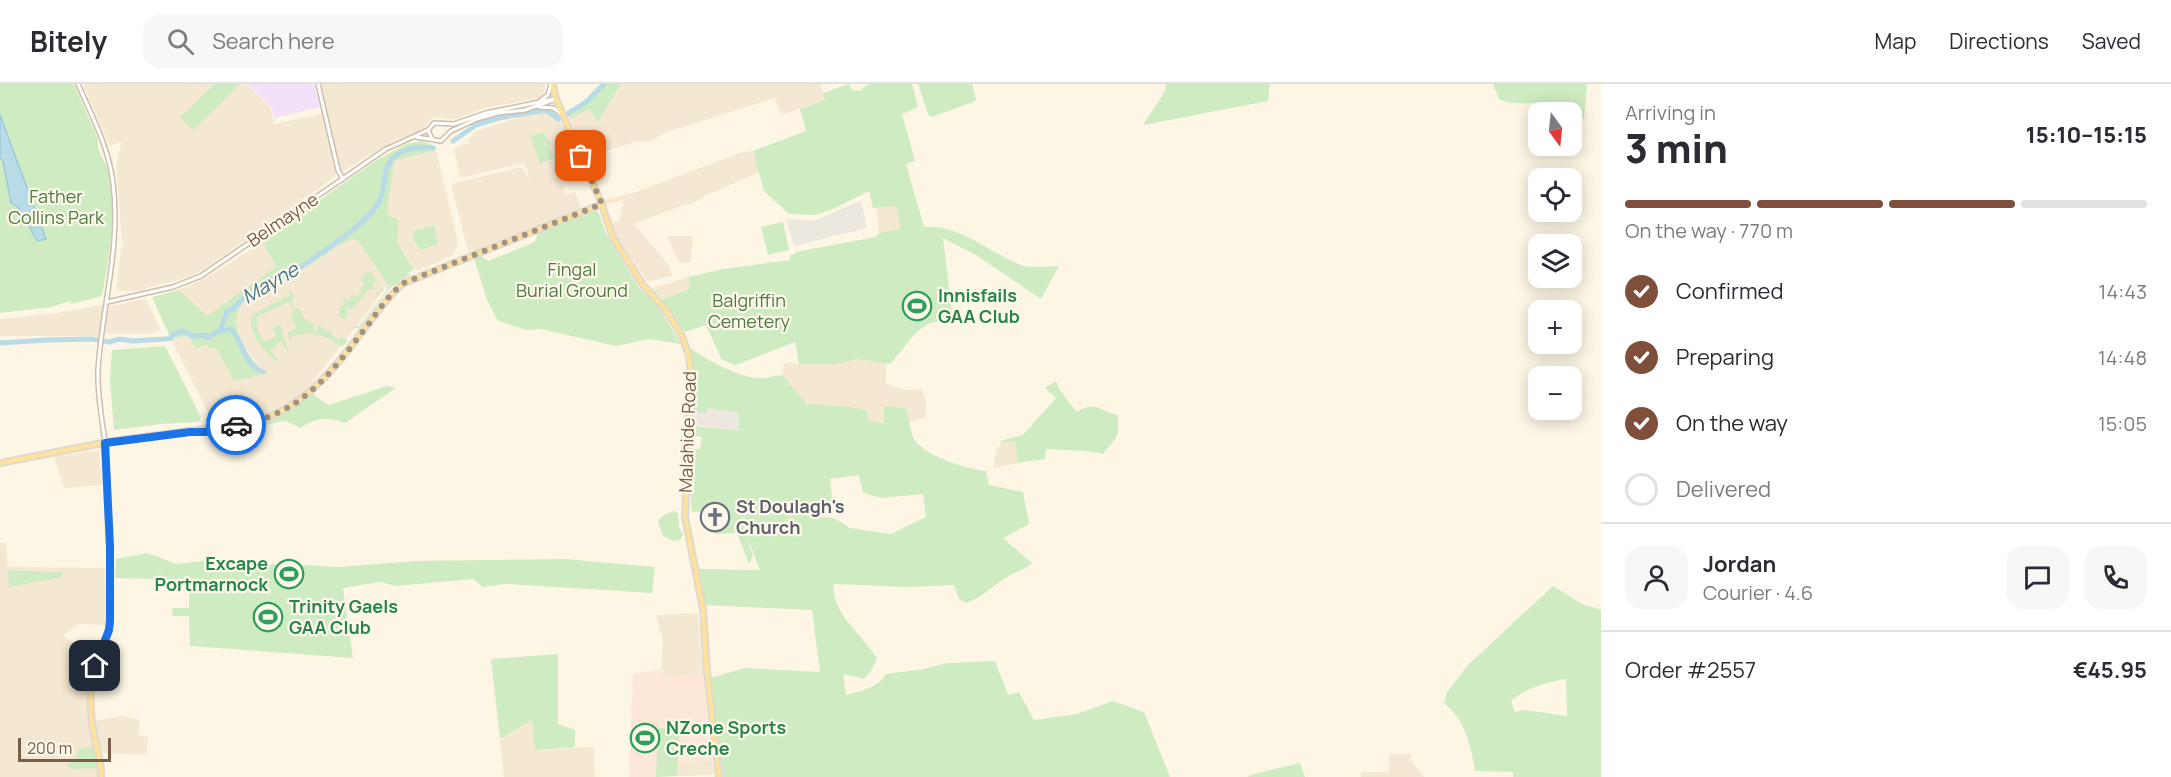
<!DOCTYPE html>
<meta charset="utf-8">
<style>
:root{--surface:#fff;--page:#f7f7f7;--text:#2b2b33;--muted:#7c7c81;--line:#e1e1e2;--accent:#804f3c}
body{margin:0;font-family:Manrope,sans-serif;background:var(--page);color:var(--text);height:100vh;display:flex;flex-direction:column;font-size:22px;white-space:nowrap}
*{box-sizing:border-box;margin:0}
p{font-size:20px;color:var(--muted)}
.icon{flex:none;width:33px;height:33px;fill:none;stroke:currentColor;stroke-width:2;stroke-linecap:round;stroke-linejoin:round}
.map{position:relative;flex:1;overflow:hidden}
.side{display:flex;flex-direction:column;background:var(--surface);width:570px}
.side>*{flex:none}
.needle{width:39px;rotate:165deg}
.buttons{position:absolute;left:1528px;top:18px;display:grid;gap:12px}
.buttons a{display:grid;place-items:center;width:54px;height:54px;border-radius:12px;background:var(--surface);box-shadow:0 3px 15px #0003;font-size:30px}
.scale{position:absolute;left:18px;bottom:15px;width:93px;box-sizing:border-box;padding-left:6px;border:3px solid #765e49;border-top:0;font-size:16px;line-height:21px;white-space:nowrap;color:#765e49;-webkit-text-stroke:4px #fff9eb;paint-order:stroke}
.pin{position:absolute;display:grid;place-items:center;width:51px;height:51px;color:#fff;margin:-26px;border-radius:12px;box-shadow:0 3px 9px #0006}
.courier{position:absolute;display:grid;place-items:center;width:60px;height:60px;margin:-30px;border:4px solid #1a73e8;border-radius:50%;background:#fff;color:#222;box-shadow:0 2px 8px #0007}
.summary em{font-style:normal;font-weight:800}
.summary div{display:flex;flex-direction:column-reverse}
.summary{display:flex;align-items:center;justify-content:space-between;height:102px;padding:0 24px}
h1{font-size:39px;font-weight:800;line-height:45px}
.bar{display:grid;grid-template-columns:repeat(4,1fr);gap:9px 6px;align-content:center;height:72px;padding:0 24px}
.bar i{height:8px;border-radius:4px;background:var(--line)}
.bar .current{background:var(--accent)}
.bar p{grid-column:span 4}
.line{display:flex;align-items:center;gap:15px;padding:0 24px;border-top:2px solid var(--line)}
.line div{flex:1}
.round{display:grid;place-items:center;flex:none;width:63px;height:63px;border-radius:18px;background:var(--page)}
ol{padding:0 24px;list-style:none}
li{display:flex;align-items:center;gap:18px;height:66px}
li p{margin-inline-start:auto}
li .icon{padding:6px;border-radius:50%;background:var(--accent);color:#fff;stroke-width:4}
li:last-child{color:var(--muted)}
li i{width:33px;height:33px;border:3px solid var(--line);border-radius:50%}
header{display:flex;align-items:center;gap:36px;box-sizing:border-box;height:84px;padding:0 30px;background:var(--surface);border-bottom:2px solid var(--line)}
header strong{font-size:28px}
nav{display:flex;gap:33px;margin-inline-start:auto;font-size:21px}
.search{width:420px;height:54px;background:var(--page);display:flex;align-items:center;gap:15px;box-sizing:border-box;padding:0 21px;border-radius:18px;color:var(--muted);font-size:22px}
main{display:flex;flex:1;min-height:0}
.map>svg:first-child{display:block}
.residential{fill:#f4e8d2}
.commercial{fill:#fde7d8}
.industrial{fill:#ece7df}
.education{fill:#f3e1f9}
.green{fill:#cfebc2;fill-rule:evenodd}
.water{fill:#b8dbe7;stroke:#9ecad9;stroke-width:1.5}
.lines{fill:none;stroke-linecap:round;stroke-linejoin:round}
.river{stroke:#b8dbe7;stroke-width:5}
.minor-casing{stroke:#cebeab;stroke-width:6}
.major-casing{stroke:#ded8d3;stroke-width:8}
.minor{stroke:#fff;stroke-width:3}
.major{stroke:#fce29c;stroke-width:4.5}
.done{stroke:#a5937f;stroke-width:6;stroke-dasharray:0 10.8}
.route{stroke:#1a73e8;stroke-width:8}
.labels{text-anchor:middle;stroke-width:4.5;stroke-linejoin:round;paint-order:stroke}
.park-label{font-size:18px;fill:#4c7c41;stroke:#fff9eb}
.street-label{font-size:18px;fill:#765e49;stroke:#fff9eb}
.leisure-label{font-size:18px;font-weight:bold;fill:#27864d;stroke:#fff9eb;text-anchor:start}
.worship-label{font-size:18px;font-weight:bold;fill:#5b616d;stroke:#fff9eb;text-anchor:start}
.water-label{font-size:20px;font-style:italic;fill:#42778a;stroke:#fff9eb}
</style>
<header>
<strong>Bitely</strong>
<div class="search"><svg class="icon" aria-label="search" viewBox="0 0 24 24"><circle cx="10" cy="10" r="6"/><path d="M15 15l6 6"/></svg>Search here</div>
<nav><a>Map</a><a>Directions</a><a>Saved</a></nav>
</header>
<main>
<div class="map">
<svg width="1601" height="693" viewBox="0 0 1601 693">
<rect width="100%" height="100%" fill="#fdf6e4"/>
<path class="residential" d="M83,0H246L270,23L274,40L322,30L336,92L206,184L189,193L146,204L143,207H116L121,164L125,162L122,156L116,82L122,57L110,62Z
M321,0H545V3L543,11L538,14L485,24L453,36L438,33L430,35L423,46L395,56L343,87L340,86Z
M621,0H820L825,16L781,31L775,14L664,49L650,58L639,57L590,71L589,68L585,69L580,63L570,35L589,25L598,38Z
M546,25H549L560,34L573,64L570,70L580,86L560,95L566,111L575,108L582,126L470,169L468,167L451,100L522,83L529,95L528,88L523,79L461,94L454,66L457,63L469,59L468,55L476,47Z
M436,66L457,154V163L452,172L417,187L397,158L392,134L389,132L387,127L394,80L397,76Z
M753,67L760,88L707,111L692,120H686L634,140L669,181L672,191L648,198L614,150L610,139L619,138L623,116L605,121L604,116L636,108L740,69Z
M896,122L900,145L879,149L876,123Z
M667,152H693L691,178L679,179Z
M353,155L358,157L388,201L307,305L292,317L268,330L231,338H213L171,255L186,252L190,253L196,265L207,260L208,264L217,265L264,288L241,258L237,243L236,229L243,218L310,181L339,161Z
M262,158L278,182L207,233L179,206L210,192Z
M688,193L691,205L661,216L650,205Z
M146,215L160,245L152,250H107L105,247L107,230L111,222Z
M101,221L104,224L100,252H0V235L58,229Z
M857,275L886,279V300L906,306L922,305L927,322L925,334L910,338L907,326L885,322L884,339L868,337L867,326L851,323L811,321L803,316L782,291L783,281L789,278L799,280H837Z
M1015,357L1018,379L993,384L997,365L1001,359Z
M99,366L102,401L64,404L54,373Z
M0,459H6L8,482L10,483L105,484L106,541L78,540L63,551L92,574L89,584L86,616L87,634L99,684V693H0Z
M698,529L703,590L661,593L663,557L656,531Z
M121,632L140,636L139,652L148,653L147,671L101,669L94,637Z
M532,636L536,666L594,663L595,693H504L500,656Z
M1389,670H1412L1410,675L1424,693H1361V688H1389Z
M712,676L714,687L711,691L677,692V679Z"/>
<path class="commercial" d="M662,585V593L703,590L712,676L677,679L680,645H658L656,693H629L633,590Z"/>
<path class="industrial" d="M861,117L867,144L794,162L786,135L813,137Z
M707,324L739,328V346L692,341V327Z"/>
<path class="education" d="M247,0H314L320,23L274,34L272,24Z"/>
<path class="green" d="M0,0H74L98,55C97,66 101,72 106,81C110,88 110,101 111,109C115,144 108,178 102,212L71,220L70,217L51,223L0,229Z
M214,0H240L193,46L180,33Z
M603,0H621L598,38L589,25L570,35L567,27L581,20Z
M849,0L852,6L862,7V4L870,0H912L918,23L902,30L915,77L906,80L924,143C958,140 988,167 1018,180C1028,185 1048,182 1059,182L1041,215L976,171L943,154L953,237C919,233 910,259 890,280L857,275L837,280H799L795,258L736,281L722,276L706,241L685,248L661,216L690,205L688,193L723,185L790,176V171L795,170V168L876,153L879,149L900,145L896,122L873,124L869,107L835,124L816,131L789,130L764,107L753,67L806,47L800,25L825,16L823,9Z
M918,0H972L976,15L974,18L931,33L928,30Z
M1166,0H1270L1268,17L1143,41L1165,7Z
M1493,0H1587L1584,35L1572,31V28C1560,28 1550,22 1538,20C1525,18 1512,22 1499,15Z
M543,48L551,59L548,62L554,74L540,80L530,52Z
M422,57L434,62L436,66L397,76L394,80L387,127L389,132L399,136L397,158L414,185L406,190H411L391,203L358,245L354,243L355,241L358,243L387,206V203L396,196L388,201L358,157L353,155L339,161L310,181L243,218C226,244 246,269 264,288L257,292L234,297L217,265L208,264L207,260L196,265L190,254L186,252L171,255L152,213L179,206L207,232L277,182L262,158L271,150L377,76L406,60Z
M595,126L599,129L606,150L639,204L659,223L681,260L649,255L616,262L540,245L527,246L498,237L487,216L474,174L480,171L488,177L535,158L538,148Z
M783,138L789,166L768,171L761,143Z
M434,141L438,160L420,166L413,155L414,147Z
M367,188L372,189L382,205L376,213V209L381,205L376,197L372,201L376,205L368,206L352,226L347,223V231L345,234L347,238L337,231L339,230L341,221H344L345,219L342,211L348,217L353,210L357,213L362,208L360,205L365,201L361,196L362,194H359Z
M291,206L294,213L292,214L294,225L299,224L303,233L314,241L313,246L317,247L318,241H321V244L326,245V249L330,245L333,247L331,250L339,256L342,253L348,256L342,263L328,254L315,250L313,253V249L291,252L292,257L290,258L288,249L297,244L291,234L294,228L289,218L256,233L259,240L256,242L261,254L265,258L277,252L272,244L280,241L288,265L287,267L281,257L270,267L278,275L276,278C265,266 245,248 253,230L290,211L289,207Z
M165,262L201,333L199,338L160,340L114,346L110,297L112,266Z
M690,264C707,276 742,296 764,294C770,294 776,291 782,291L807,320L851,323L867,326L868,337L884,339V322L905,324C911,333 909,346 914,355C924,372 967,385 986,387L989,401L1023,408L1029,440L1003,454L1032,479C1024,487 1016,487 1007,493C993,501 982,514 966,519L959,515L954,501L906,503L834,500C830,527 864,553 877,574L871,587L864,595L843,590L846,611C861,607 878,604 886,590L924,585L947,579L995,577L1008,611L1019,608L1034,636L1077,630L1113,617L1144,628L1170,693H723L710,594L744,584L820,588L812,526L704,521L697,485L760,486L745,447L753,472L749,480L737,449L716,450L709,447L706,435L708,427L692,428L690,406L693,369L694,365H700L702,353L691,352V342L739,346L738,328L707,324L706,329L692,328L694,290ZM859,391L863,409L881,414L923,410L926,433L891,450L850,444L834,434L815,432L812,421H833L830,395Z
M1056,297L1059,305L1077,328C1096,316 1098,327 1118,331C1119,356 1117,352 1103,370L1086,367L1046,365L1045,375L1018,379L1015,357L1001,359L1000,357L1023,351L1056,314L1045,304Z
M387,302L396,304L345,339C325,333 318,333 300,344L286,337L260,341C282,332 299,324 314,306L315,312L329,321Z
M673,427L678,429L679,443L683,451L680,456L674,457L663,452L658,438L662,432Z
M147,469L176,480L217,475L218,482L281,480L340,483L415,477L565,475L655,483L652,509L506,500L483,503L473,495L396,502L380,498L343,504L353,574L190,562L189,532H173L172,524H189V496L115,494L116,475Z
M8,486L63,488L62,493L9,503Z
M1553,502L1582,520L1601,526V693H1513V688L1475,687C1471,661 1465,636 1444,619L1447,608L1469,580ZM1566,595L1567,632L1525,626L1515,628L1511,617C1528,603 1544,599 1566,595Z
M558,570V640L575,646V663L535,666L532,636L500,655L491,575Z
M658,644L680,645L677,692L656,693Z
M94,662L97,684L75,685L67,682L66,680L76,677L79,664Z
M1300,679L1305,693H1247L1254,690Z"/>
<path class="water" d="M0,31L46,155L37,157L18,123L11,119L3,77L0,74Z"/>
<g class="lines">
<path class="river" d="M567,30L586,18L604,0
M453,57L476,41L499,34L546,26L558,35L560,34
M221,247L231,245C244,258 243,281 263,288
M0,259L47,256L91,255L109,258L120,255L132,257L166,255L171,254L173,250L183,247L192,252L206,251L208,254L221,245L227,227L232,226C247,209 271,190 295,187C319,170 362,144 378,120C387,106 381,84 394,73C404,64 420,62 433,64"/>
<g class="minor-casing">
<path id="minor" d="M78,0C92,32 109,64 113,99C121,164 102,222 98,286C97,310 102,335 105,359
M318,0L338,86L343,95
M540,17L548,11L551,0
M539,23L553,24L560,29
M416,53L441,57L451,47L477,35L498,29L525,26L556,15
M432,55L428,46L434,39L454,40L486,29L554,15
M107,218L173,203L201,192L386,65L428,46"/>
</g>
<g class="major-casing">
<path id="major" d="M553,0L556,15L601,118L613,154L643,201L668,229L682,252L689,272L691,294L685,433L703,525L707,588L719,693
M201,348L229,343
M0,379L113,357L244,340C301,330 335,284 367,241C379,226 389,211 404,199L602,120
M101,693C102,678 97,666 94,652C91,637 90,620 91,605C93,578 108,562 110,538V463L105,359"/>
</g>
<use href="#minor" class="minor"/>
<use href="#major" class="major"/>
</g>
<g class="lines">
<path class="done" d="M236,341C301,332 330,290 368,241C379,226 389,210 404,199L602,120L581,72"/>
<path class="route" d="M95,582L109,546L110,537V463L105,359L190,348H205L236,341"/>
</g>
<defs>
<g id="stadium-ring" transform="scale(1.5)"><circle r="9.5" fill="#fff9eb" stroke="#2e9e5b" stroke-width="1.5"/><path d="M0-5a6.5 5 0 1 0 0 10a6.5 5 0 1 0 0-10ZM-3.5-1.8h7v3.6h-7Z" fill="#2e9e5b"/></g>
<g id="church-ring" transform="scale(1.5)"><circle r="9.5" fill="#fff9eb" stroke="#6b7280" stroke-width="1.5"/><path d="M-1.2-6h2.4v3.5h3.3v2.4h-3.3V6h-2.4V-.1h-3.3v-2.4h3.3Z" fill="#6b7280"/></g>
</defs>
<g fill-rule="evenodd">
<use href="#stadium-ring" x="917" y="222"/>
<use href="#church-ring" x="715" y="433"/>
<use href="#stadium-ring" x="289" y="490"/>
<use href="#stadium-ring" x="268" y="533"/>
<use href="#stadium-ring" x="645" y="654"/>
</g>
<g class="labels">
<g class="park-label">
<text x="56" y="119">Father<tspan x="56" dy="21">Collins Park</tspan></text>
<text x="572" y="192">Fingal<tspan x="572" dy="21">Burial Ground</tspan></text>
<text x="749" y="223">Balgriffin<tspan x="749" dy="21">Cemetery</tspan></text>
</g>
<g class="street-label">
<text transform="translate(283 136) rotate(-34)" y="6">Belmayne</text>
<text transform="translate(688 348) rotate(-88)" y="6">Malahide Road</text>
</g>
<g class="leisure-label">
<text x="938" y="218">Innisfails<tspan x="938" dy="21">GAA Club</tspan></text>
<text x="268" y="486" text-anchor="end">Excape<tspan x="268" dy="21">Portmarnock</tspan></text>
<text x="289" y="529">Trinity Gaels<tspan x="289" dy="21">GAA Club</tspan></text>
<text x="666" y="650">NZone Sports<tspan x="666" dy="21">Creche</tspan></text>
</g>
<g class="worship-label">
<text x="736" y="429">St Doulagh's<tspan x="736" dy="21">Church</tspan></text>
</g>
<g class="water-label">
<text transform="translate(270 199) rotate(-30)" y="7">Mayne</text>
</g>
</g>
</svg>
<div class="buttons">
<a><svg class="needle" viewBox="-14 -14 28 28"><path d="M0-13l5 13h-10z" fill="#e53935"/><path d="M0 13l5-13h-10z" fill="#7c7c81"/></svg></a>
<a><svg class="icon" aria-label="locate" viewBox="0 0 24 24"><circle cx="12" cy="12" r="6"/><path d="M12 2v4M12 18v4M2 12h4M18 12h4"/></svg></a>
<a><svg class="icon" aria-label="layers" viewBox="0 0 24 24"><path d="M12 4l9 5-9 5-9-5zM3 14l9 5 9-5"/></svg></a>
<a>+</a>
<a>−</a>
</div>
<div class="scale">200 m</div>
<div class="pin" style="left:581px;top:72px;background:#ea580c"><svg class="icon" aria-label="bag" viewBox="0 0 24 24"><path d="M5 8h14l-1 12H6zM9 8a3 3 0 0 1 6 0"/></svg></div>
<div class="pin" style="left:95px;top:582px;background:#1f2937"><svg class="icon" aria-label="home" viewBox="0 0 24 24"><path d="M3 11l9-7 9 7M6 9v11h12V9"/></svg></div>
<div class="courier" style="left:236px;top:341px"><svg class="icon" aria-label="car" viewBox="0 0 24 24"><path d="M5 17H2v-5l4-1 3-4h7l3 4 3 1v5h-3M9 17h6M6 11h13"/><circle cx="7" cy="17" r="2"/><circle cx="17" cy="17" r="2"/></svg></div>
</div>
<section class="side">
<div class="summary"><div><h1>3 min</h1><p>Arriving in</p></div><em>15:10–15:15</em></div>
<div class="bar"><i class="current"></i><i class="current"></i><i class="current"></i><i></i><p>On the way · 770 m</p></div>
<ol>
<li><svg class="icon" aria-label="check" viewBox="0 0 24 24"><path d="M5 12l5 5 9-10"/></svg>Confirmed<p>14:43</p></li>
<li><svg class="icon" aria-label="check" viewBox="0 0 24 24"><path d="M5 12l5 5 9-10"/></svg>Preparing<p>14:48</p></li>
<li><svg class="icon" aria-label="check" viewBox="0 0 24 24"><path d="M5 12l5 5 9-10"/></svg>On the way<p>15:05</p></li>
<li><i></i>Delivered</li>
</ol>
<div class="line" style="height:108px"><a class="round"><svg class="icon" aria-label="person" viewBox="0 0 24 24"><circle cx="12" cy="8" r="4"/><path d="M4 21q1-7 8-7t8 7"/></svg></a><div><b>Jordan</b><p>Courier · 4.6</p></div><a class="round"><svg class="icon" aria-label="chat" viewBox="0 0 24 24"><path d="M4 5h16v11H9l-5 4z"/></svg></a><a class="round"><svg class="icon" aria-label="phone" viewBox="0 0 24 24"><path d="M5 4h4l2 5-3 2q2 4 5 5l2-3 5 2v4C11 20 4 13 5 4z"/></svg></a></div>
<div class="line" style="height:78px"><div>Order #2557</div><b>€45.95</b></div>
</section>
</main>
